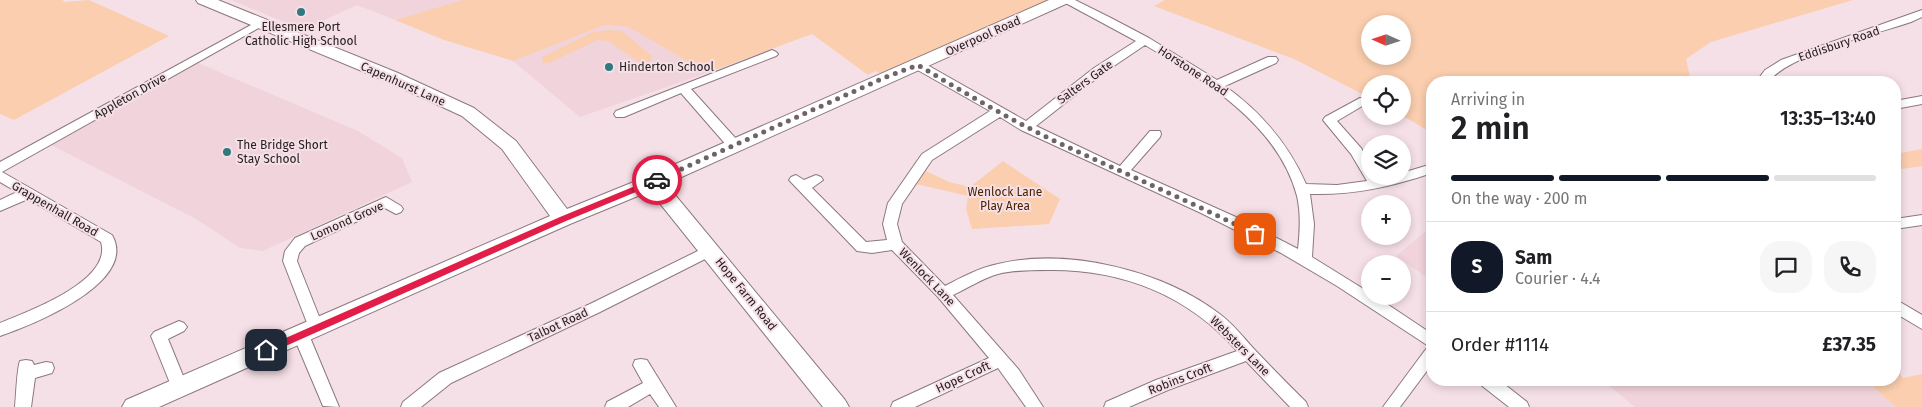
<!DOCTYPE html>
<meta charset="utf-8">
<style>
:root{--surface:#fff;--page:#f6f6f6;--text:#202124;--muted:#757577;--line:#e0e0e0;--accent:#111827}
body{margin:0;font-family:"Fira Sans",sans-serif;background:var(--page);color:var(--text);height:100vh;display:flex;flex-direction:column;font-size:19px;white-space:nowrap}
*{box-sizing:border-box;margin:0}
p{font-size:16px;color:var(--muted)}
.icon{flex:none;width:28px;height:28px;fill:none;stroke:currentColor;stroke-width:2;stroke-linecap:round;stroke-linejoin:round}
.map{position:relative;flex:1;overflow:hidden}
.details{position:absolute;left:1426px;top:76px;width:475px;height:310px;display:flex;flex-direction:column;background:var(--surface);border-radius:20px;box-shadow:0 2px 8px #0003}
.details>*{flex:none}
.needle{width:32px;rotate:273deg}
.fabs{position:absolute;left:1361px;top:15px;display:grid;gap:10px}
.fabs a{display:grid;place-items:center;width:50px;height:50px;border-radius:50%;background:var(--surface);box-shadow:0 2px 8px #0003;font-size:25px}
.pin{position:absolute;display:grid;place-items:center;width:42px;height:42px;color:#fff;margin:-21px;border-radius:10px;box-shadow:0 2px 8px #0006}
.courier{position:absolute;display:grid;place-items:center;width:50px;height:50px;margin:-25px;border:4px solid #e11d48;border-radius:50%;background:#fff;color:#222;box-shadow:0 1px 6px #0007}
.summary em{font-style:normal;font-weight:600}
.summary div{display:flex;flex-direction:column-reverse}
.summary{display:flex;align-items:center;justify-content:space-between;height:85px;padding:0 25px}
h1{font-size:32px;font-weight:600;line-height:38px}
.bar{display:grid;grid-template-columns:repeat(4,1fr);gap:8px 5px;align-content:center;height:60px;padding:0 25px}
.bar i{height:6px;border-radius:4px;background:var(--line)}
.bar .current{background:var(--accent)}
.bar p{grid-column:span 4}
.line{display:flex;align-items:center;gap:12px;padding:0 25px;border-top:1px solid var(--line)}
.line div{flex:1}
.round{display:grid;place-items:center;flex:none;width:52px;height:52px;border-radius:20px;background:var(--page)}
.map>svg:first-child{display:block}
.built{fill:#f1d3dc}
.green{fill:#faceae;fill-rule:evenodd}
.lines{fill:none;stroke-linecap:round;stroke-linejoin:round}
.street-casing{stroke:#8b787e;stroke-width:2}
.secondary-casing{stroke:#8b787e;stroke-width:2}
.street{fill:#fff;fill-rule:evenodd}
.secondary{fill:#fff;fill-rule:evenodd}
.route{fill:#e11d48}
.done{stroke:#6f6367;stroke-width:5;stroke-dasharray:0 9}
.poi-dot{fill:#30797f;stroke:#f6e0e7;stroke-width:2}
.labels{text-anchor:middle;stroke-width:4;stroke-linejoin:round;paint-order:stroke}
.poi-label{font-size:12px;fill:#272022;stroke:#f6e0e7;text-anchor:start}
.street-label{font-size:12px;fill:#272022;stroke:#f6e0e7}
.park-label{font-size:12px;fill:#4b2400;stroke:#f6e0e7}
</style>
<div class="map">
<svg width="1922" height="407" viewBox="0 0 1922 407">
<rect width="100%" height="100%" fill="#f6e0e7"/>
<path class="built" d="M231,0H463V1L395,20L357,5L303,30Z
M605,25L630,27L707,73L580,117L513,61Z
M198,63L358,131L402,158L412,182L263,251L240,248L196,219L51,145Z
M1432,226V281L1396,256Z
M1602,380H1865L1896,407H1635Z"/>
<path class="green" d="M0,0H63L64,2L89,0L169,36L14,120L0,114Z
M463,0H1052L881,74L875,71L868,75L812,34L707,73L629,27L605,25L513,61L444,40L395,20Z
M1165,0H1853L1711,42L1686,59L1691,82H1432V133L1403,116L1402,84H1370V98L1294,59L1154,6ZM1370,24H1402V56H1370Z
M609,30L622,31L652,56L650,63L642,64L608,41L598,40L549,63H543L542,57L593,32Z
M1922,149V166L1895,170V154Z
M1003,161L1060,199L1049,224L972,229L966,209L968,196L916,184L926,171L949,182L970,187Z
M1895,367L1903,378L1922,374V407H1896L1865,380H1895Z"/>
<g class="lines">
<g class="street-casing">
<path id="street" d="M1060,0H1075L1111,18L1149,38L1217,80L1268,57H1276L1278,60L1276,63L1225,86C1261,112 1288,143 1306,184L1337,185L1367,181L1351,154L1323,120L1325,117L1360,98L1364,99L1366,102L1364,105L1337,121L1361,148L1370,163V176H1378L1380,180L1402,176V173L1432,164V173C1390,187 1355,195 1310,194L1314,224L1312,257L1370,293V296H1375L1432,334V364L1400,407H1383L1426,349L1430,347L1337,286L1281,253L1201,213L1021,130L1000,117L932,160L902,204L897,224L902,242L945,286C962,277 979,268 998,264C1068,247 1165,271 1221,315C1233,324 1243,337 1253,348C1270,366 1288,384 1306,402L1308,407H1290L1246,361L1168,390L1129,407H1104L1106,402L1156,380L1237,351C1188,295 1122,269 1048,270C1031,270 1014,270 998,274C983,278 968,288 953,295L1019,370L1043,407H1026L998,368L915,407H891L893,402L989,358L938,297L892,250L872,253L857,251L789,180L791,177L796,175L804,180L816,175L821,177L823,180L812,188L866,242L887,240L883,224L888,203L922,154L990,111L914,68L912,65L914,62H922L1026,121L1094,68L1136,41ZM1145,45C1204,80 1278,124 1297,196C1301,213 1300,232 1298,249L1238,218L1131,170L1160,137L1161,134L1160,131H1150L1120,166L1036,126L1102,74Z
M1922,10V17L1911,22C1876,34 1790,54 1768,82H1756L1765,70L1781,60Z
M260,20L266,23L264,25L2,172L112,235C139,282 33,325 0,336V323C27,312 113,281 101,242L28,199L0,211V200L17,192L0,182V162Z
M772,50L776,52L778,54L776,56L691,89L738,141L739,144L738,147H728L681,93L624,117H616L614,114L616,111Z
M1922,96V104L1895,109V101Z
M386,197L401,206L403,209L401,212L396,214L385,208L305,246L299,253L297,261L324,329L321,333L316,335L311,333L283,261L285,251L295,238Z
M1922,215V225L1895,229V219Z
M710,245L715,246L717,250L715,254L600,312L451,383L421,407H401L403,402L439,373L590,304Z
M1895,299L1922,315V329L1895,313Z
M179,321L184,323L187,327L184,331L168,339L188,388L186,393L180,395L174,393L172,388L151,336L154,332Z
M301,329L306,331L309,335L339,407L323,406L293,335L296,331Z
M641,359L647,360L676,407H659L650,394L628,407H605L607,402L643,383L633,365L635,360Z
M26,360L32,361L34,365L46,362L52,363L54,368L52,373L35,378L31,407H15C16,397 17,368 20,361Z
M1479,380H1499L1527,402L1529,407H1509L1481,385Z"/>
</g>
<g class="secondary-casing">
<path id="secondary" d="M196,0H218L398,73L474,108L516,141L567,209L646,177L1049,0H1070L1068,3L666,184L845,400L849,407H823L650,191L570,224L159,407H122L126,400L550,216L502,149L462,116L386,81L198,3Z"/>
</g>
<use href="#street" class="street"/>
<use href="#secondary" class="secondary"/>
</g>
<path class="route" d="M657,177L661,180L660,182L566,221L270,353H263L262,350L263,348L560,217Z"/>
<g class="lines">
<path class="done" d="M657,180L886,77L918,65C968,95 1019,125 1072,149C1133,177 1195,204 1255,234"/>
</g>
<g class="poi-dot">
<circle cx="301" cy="12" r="5"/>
<circle cx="609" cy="67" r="5"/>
<circle cx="227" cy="152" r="5"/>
</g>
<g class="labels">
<g class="poi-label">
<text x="301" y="31" text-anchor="middle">Ellesmere Port<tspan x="301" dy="14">Catholic High School</tspan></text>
<text x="619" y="71">Hinderton School</text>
<text x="237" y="149">The Bridge Short<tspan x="237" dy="14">Stay School</tspan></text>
</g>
<g class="street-label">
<text transform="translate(983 36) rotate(-24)" y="4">Overpool Road</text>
<text transform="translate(1839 44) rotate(-19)" y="4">Eddisbury Road</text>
<text transform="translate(1193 71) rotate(33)" y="4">Horstone Road</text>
<text transform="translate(1085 82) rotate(-36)" y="4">Salters Gate</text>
<text transform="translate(403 84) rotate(24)" y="4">Capenhurst Lane</text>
<text transform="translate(130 96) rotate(-29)" y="4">Appleton Drive</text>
<text transform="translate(55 209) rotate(30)" y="4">Grappenhall Road</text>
<text transform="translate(347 221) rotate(-24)" y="4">Lomond Grove</text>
<text transform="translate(927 277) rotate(46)" y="4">Wenlock Lane</text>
<text transform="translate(746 294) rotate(51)" y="4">Hope Farm Road</text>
<text transform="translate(558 325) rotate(-25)" y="4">Talbot Road</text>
<text transform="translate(1240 346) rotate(45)" y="4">Websters Lane</text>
<text transform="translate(963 377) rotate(-25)" y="4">Hope Croft</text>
<text transform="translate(1180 379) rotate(-21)" y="4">Robins Croft</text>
</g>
<g class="park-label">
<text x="1005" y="196">Wenlock Lane<tspan x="1005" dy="14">Play Area</tspan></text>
</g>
</g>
</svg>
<div class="fabs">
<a><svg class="needle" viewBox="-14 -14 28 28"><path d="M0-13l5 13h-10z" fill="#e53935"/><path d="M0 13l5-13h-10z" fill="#757577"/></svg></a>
<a><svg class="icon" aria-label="locate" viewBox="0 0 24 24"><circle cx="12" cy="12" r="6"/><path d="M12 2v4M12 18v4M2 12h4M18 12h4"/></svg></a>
<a><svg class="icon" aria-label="layers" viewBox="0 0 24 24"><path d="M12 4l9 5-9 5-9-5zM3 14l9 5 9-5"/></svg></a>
<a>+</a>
<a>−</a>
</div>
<div class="pin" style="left:1255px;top:234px;background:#ea580c"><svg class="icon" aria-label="bag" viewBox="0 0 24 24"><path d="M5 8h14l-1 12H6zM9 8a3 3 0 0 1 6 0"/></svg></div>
<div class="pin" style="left:266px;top:350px;background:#1f2937"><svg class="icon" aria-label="home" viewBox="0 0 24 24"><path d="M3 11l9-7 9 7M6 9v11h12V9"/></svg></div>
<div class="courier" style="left:657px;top:180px"><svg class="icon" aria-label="car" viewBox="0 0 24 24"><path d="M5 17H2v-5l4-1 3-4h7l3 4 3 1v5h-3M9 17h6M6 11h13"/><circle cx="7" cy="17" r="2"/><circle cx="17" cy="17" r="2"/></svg></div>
<section class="details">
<div class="summary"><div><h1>2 min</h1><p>Arriving in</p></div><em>13:35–13:40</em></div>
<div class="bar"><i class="current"></i><i class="current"></i><i class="current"></i><i></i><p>On the way · 200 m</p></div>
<div class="line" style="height:90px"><b class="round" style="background:var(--accent);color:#fff">S</b><div><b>Sam</b><p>Courier · 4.4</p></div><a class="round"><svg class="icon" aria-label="chat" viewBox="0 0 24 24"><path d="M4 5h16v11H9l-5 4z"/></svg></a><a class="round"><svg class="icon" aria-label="phone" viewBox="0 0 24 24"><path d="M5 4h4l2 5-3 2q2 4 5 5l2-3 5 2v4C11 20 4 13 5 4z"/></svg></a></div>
<div class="line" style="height:65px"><div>Order #1114</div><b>£37.35</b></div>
</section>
</div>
